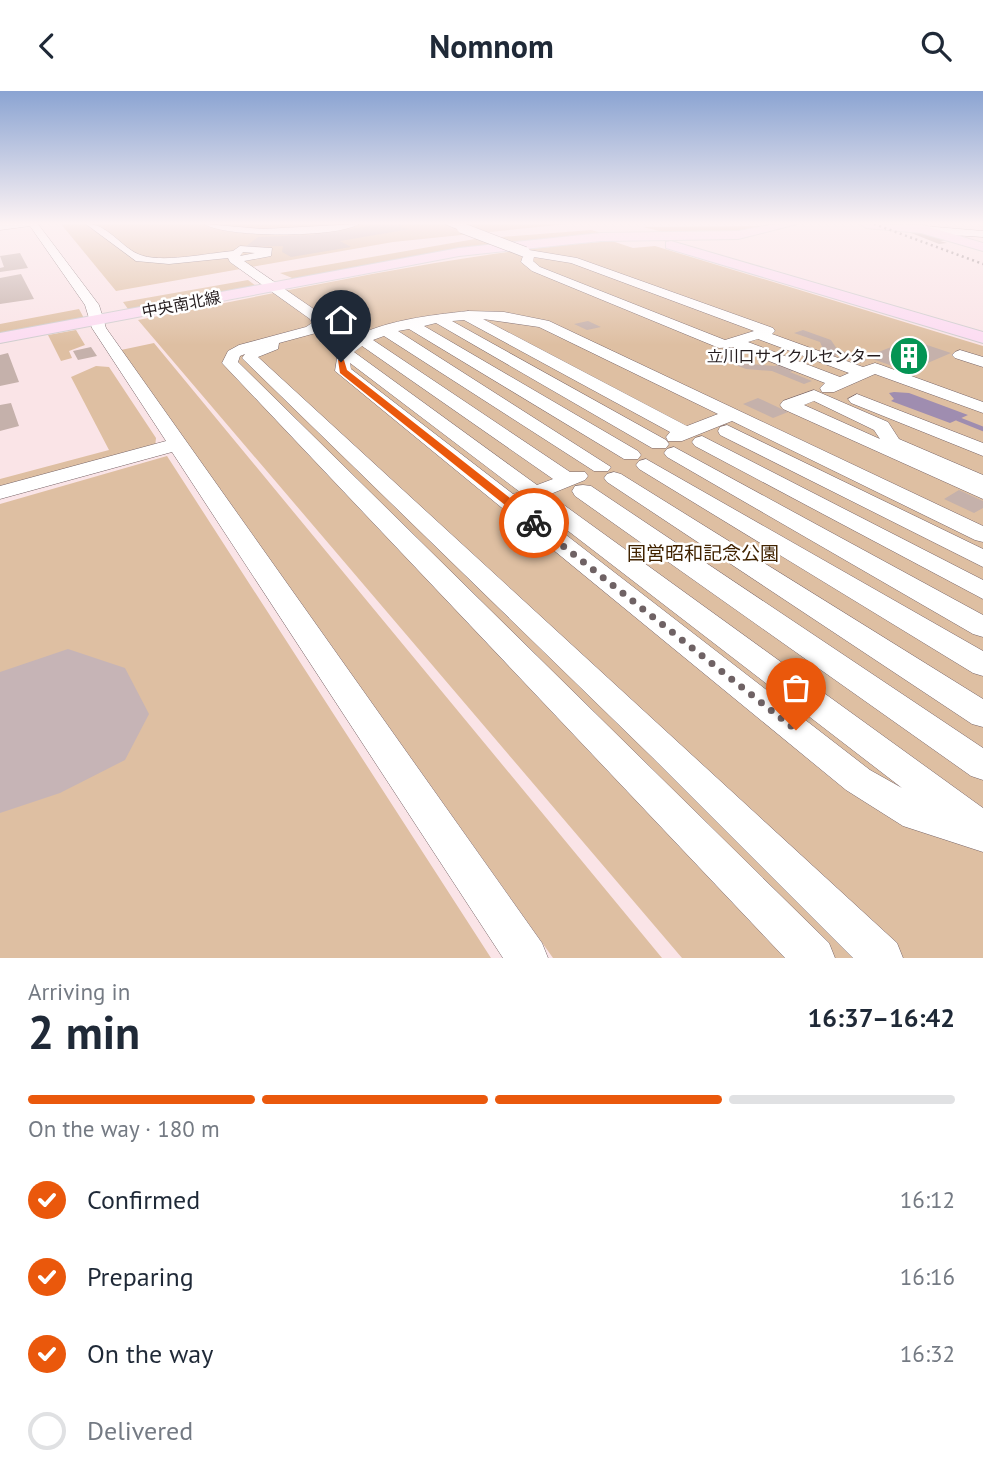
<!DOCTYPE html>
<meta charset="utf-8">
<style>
:root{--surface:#fff;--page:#f6f6f7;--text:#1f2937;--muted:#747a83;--line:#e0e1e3;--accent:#ea580c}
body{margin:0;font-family:"PT Sans","Noto Sans JP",sans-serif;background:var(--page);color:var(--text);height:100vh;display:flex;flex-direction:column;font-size:26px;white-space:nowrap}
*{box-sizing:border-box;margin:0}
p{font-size:23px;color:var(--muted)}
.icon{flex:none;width:38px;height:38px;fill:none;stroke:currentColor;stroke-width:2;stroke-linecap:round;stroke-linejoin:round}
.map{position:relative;height:867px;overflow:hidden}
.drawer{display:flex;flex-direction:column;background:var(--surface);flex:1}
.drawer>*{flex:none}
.pin{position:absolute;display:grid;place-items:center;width:60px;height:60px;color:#fff;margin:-72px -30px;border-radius:50% 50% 50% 0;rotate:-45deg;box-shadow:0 0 7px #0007}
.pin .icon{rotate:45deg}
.courier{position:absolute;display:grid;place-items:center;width:70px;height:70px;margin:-35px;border:5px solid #ea580c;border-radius:50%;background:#fff;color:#222;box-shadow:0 2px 9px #0007}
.headline em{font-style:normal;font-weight:800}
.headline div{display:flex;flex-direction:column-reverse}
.headline{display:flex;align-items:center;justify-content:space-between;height:119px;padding:0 28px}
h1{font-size:46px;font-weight:800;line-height:52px}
.bar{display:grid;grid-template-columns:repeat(4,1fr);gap:10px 7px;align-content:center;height:84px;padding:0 28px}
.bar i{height:9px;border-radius:5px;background:var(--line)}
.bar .current{background:var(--accent)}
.bar p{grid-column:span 4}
ol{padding:0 28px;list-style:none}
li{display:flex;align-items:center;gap:21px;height:77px}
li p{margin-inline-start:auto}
li .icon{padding:7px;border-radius:50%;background:var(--accent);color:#fff;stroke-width:4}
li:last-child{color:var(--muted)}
li i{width:38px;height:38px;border:4px solid var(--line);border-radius:50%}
header{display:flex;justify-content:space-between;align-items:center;height:91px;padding:0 28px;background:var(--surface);font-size:32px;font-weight:800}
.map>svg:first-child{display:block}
.green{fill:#debfa2}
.water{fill:#9f8db0}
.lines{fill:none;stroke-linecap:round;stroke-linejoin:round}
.stream{stroke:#9f8db0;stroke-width:4.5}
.runway{fill:#c6b4b6;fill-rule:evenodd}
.building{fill:#c5b1ab}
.minor-casing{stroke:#776467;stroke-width:1}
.major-casing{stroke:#cfcdce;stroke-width:2}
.minor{fill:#fff;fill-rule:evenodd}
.major{fill:#fcdcf2;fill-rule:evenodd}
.rail{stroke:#938486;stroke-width:2.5;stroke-dasharray:2 3.5;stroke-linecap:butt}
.minor-bridge-casing{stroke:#776467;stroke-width:11;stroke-linecap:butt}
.minor-bridge{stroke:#fff;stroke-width:10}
.route{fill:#ea580c}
.done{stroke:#6f6264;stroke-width:7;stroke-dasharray:0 12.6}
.labels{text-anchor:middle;stroke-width:5;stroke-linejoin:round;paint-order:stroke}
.far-street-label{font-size:16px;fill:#241c1e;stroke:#fff}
.far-poi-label{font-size:16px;fill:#241c1e;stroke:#fff;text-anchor:end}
.park-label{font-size:19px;fill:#412300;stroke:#fff}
</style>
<header><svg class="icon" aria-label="back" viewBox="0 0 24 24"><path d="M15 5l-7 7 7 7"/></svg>Nomnom<svg class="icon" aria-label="search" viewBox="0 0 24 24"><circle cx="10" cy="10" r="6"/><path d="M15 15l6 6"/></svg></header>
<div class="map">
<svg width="983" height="867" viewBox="0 0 983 867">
<rect width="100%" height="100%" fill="#fae4e7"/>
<path class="green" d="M61,133H567L393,151L116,200Z
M769,135C731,146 681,147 643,136Z
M591,139L609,144L524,151L297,189L280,182L475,148Z
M612,150L633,157L655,155L983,255V867H682L138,229C295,199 452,162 612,150Z
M248,189L256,195L128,218L123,211Z
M79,218L85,229L0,245V233Z
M76,239L85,254L69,260L72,267L61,270L48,244Z
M154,252L662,867H553L121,259Z
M96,275L109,276L156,347L155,356L0,400V388L109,359L71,286Z
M167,365L491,867H0V720L84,680L57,576L0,598V413Z"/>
<path class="water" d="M894,301L909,302L968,324L950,332L891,310L894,308L889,302Z"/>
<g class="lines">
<path class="stream" d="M958,328L983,338"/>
<path class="runway" d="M68,558L125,577L149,623L125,669L60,702L0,722V581Z"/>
</g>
<path class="building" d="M384,133H402L400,136L411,138L340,150L351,156L291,166L282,161L283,155L245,156L258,146L309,144Z
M906,140L932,143L951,149L940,150L947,152L939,153Z
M20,162L28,177L0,181V177L4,176L0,165Z
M21,183L34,208L0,213V187Z
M588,230L601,236L587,239L574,233Z
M803,239L831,249L837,258L867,269L860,272L837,264L822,270L807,264L823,258L820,251L794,242Z
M904,251L915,255L921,252L951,262L916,277L907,274L898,277L870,267L880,263L876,262Z
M91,256L97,265L78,269L73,260Z
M8,262L19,291L0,295V264Z
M727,263L751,273L775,275L791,269L806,275L790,281L812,290L804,293L772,280L746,278L718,267Z
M758,307L788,321L773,327L743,313Z
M11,312L19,335L0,340V314Z
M959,399L983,410V417L974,422L944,408Z"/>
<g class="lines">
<g class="minor-casing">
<path id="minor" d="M0,133H38L99,214L106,237L542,852L548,867H503L172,361L0,408V395L166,350L92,237L85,214L30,135L0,139Z
M86,133C107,132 120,155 138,163C160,173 208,162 233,160L240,155L272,157L271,165L244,170L321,223L326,233L316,242L279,252L278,258L258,266L897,852L903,867H853L653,667L245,270L242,267L245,263L240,265L238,271L829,852L835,867H785L222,272L228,260L239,254L306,236L312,232L310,228L230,171L228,167L169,173L136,170ZM243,161L255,162L240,165Z
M204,133L263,138L359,133C337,147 226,147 204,133Z
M445,133H459L467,137L462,140Z
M900,133L983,140V146L936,143Z
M529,159L577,167L773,237L775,240L772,243L863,276L875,272L881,274L983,311V322L875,283L834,301H822L820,297L825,292L733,256L719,257L532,180L521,171L524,162ZM534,166L571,172L754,240L725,249L540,176L533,170ZM758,248L849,282L840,286L748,251Z
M468,220L504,221L549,230L983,435V451L975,449L732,330L682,350H668L666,346L670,341L464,229L452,230L666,349L669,353L666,357H652L436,232L424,235L638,360L641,364L638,368H624L409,238L398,240L611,376L608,380H594L384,245L373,249L570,381H585L588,385L585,389L526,413L870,679L902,697L541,419L538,414L541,409H557L983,717V761L903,735L846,699L335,280L338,261C359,231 432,224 468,220ZM483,228L539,236L718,323L687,335ZM362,255L553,388L537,394L354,261ZM350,272L520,401L513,403L351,278Z
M960,259L983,266V276L955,267L952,264L955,261Z
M814,299L888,331L899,348L983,384V408L783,318L780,314L783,310ZM814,310L874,339L880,348L804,314Z
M857,303L983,352V365L851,312L848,308Z
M727,334L983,458V476L720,344L718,340L720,336Z
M702,345L983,489V508L695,355L692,351L695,347Z
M674,356L983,524V546L973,543L667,366L664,362L667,358Z
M646,368L983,560V585L973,582L639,378L636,374L639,370Z
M614,381L621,383L983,608V636L972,633L607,391L604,387L607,383Z
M583,394L591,395L983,657V689L971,685L575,405L572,400L575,395Z"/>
</g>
<g class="major-casing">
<path id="major" d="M775,133H797L738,148L601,150L459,165L0,252V242L459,157L601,142L738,140Z
M860,133L922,134L983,152V160L921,142L866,137Z
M671,150L983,241V252L666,157V151Z"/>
</g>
<use href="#minor" class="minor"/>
<use href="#major" class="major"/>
<path class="rail" d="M874,133L983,173"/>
<g class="minor-bridge-casing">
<path id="minor-bridge" d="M462,137L525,161"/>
</g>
<use href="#minor-bridge" class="minor-bridge"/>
</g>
<linearGradient id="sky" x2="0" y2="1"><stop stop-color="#8ba4d2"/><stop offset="0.52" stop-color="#fdf3f4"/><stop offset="1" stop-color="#fdf3f4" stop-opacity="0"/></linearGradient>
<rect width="983" height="254" fill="url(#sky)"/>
<path class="route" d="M338,269H344L347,279L538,429V434H530L340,282Z"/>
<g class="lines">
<path class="done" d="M534,432L796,639"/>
</g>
<defs>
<g id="building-disc" transform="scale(2.0125)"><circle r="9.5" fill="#049454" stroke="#fff"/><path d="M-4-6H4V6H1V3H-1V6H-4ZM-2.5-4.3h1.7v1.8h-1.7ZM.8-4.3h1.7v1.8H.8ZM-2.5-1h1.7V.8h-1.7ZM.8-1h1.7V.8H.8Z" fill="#fff"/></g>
</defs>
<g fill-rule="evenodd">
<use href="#building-disc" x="909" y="265"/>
</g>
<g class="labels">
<g class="far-street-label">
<text transform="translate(181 213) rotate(-11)" y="6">中央南北線</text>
</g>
<g class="far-poi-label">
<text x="882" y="271">立川口サイクルセンター</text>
</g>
<g class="park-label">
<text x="703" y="469">国営昭和記念公園</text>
</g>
</g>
</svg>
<div class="pin" style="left:796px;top:639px;background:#ea580c"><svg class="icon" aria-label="bag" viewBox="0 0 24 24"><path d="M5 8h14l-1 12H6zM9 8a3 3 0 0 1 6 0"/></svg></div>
<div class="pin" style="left:341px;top:271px;background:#1f2937"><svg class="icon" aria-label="home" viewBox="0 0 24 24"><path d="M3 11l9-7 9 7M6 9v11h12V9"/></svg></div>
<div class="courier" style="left:534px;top:432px"><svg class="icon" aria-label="bike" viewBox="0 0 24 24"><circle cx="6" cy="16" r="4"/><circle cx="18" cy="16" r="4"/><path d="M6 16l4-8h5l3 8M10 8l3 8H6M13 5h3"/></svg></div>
</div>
<section class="drawer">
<div class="headline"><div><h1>2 min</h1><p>Arriving in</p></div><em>16:37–16:42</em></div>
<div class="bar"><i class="current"></i><i class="current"></i><i class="current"></i><i></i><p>On the way · 180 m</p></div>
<ol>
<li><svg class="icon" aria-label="check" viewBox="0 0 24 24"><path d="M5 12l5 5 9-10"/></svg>Confirmed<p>16:12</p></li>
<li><svg class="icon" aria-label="check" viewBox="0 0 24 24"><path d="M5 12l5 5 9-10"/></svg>Preparing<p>16:16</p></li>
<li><svg class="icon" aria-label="check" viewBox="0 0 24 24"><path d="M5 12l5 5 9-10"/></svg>On the way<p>16:32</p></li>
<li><i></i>Delivered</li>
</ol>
</section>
